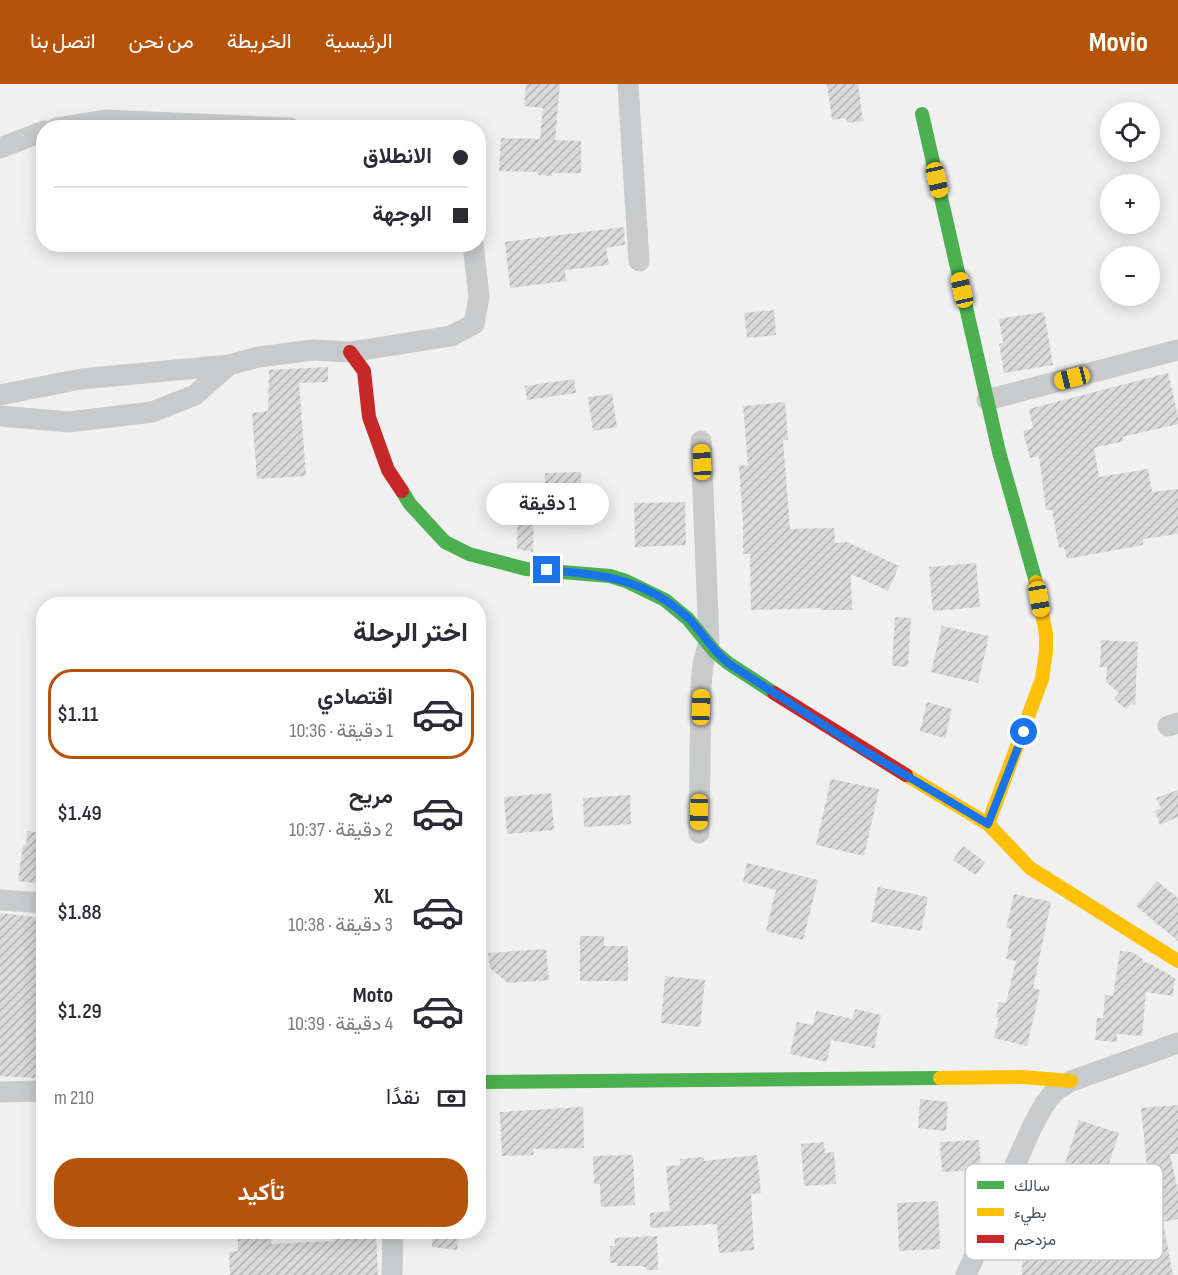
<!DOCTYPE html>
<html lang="ar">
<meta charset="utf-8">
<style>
body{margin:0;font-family:"Sofia Sans Condensed",Vazirmatn,sans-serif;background:#f7f7f7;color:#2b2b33;direction:rtl;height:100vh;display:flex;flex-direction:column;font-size:22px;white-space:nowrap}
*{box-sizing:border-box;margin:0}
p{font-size:20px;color:#7c7c81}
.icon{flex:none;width:33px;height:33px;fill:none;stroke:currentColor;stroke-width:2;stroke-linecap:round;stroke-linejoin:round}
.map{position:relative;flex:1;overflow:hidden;direction:ltr}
.sheet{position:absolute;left:36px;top:513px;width:450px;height:642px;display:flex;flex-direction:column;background:#fff;border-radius:24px;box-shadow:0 3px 15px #0003;direction:rtl}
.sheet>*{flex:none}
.banner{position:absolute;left:36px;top:36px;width:450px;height:132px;border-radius:24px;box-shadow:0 3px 15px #0003;direction:rtl;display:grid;align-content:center;height:132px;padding:0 18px;background:#fff}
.controls{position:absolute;left:1100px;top:18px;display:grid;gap:12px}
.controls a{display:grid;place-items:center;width:60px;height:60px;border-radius:50%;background:#fff;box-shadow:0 3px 15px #0003;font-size:30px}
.end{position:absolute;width:27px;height:27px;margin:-14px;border:8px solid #1a73e8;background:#fff;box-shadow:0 0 0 3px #fff}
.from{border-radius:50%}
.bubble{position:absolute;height:42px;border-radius:21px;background:#fff;box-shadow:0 3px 15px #0003;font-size:20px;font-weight:600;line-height:42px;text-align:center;direction:rtl}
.car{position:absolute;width:18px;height:36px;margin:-18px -9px;border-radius:8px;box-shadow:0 0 4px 2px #0007;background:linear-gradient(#f5c518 24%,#345 0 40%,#f5c518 0 76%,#345 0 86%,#f5c518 0)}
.banner b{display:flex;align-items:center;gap:21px;height:57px;font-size:22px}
.banner b+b{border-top:2px solid #e1e1e2}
.banner i{width:15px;height:15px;background:#2b2b33}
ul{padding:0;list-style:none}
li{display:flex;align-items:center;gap:18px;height:90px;margin:0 12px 9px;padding:0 6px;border:3px solid transparent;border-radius:24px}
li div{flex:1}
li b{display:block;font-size:22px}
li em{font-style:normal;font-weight:600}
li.active{border-color:#b45309}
li>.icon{width:54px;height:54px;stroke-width:1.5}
h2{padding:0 18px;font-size:27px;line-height:72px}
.pay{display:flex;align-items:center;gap:15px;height:66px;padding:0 18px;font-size:22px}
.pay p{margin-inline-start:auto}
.button{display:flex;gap:12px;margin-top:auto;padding:12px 18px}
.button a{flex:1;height:69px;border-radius:24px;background:#b45309;color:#fff;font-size:24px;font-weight:600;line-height:69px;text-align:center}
header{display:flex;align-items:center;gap:36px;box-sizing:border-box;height:84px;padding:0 30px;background:#b45309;color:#fff}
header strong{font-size:28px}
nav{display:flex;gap:33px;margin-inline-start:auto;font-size:21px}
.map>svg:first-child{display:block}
.building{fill:url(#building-hatch)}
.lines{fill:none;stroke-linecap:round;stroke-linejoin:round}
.street{stroke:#c8cacb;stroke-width:21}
.fast{stroke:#4caf50;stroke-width:14}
.slow{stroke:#ffc107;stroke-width:14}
.jam{stroke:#c62828;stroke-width:14}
.route{stroke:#1a73e8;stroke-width:8}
.key{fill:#fff;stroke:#c8cbce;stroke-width:1.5}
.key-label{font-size:16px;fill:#49515a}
</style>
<header>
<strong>Movio</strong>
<nav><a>الرئيسية</a><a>الخريطة</a><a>من نحن</a><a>اتصل بنا</a></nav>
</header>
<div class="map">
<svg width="1178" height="1191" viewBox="0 0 1178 1191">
<defs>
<pattern id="building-hatch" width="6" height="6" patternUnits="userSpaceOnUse" patternTransform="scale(1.5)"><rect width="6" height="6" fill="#d9d9da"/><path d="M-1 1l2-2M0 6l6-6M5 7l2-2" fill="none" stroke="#b2b2b4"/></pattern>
</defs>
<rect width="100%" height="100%" fill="#f0f0f0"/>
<path class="building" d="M526,0H560L555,56L581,57V89H552V92L538,91V88L499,87L501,54L540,55L543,24L524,22Z
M827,0H858L863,37L847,39L846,34L832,36Z
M624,143L625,161L606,164L609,181L565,186L566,197L510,204L505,158Z
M774,226L776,251L747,254L744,229Z
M1044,228L1053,281L1004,289L999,260L1003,259L999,235Z
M328,283V298L299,299L306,392L257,395L252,329L268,327L269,286Z
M1168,289L1178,332V340L1122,353L1124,357L1094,364L1099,393L1148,385L1152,408L1178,405V450L1143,455V461L1067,475L1064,463L1059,464L1052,426H1046L1039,372L1030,374L1023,347L1033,344L1029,325Z
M574,295L576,309L527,316L525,302Z
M612,310L617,343L593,347L588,313Z
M785,318L788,356H783L790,445L834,444L835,459L847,458L899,482L888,507L851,490L852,526H820V524L751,526L750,470H743V438L739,382L748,381L743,322Z
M581,388V419L545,420V389Z
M685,418L686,461L635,463L634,419Z
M518,423L534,424L533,468L517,465Z
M976,479L980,523L933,527L929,483Z
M895,533L911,534L908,583L892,582Z
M942,542L989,552L978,599L931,588Z
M1101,556L1138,558L1135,621L1132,619L1126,625L1114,615L1119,609L1106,598L1107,583H1100Z
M927,618L952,625L945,654L920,647Z
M831,695L879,705L864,772L816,761Z
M1178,706V733L1160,741L1155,727L1161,724L1156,714Z
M551,709L554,746L507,750L504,713Z
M630,711L631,740L584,743L583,714Z
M27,747L44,749V800L18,797L23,761H26Z
M963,762L985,778L976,791L953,776Z
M747,779L818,796L803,856L766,847L776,806L743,798Z
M1157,797L1178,814V857L1136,822Z
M878,803L928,813L921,847L871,838Z
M1014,810L1051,818L1033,904L1040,906L1027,962L994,954L999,934H996L999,918L1006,919L1016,877L1006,875L1012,845L1006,844Z
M0,829L44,834V945H40L35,994L0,992Z
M580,852H604V862H628V897H580Z
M546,865L549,896L508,899L490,884L488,869Z
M1120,867L1132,868L1143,875V878L1149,879L1175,894L1173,912L1146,908L1142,952L1117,950V958L1095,956L1097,934H1103L1105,911L1113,912Z
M665,892L705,896L700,943L661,939Z
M855,925L881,931L874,964L831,956L827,978L790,970L797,938L813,941L816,927L853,935Z
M920,1015L948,1018L946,1047L918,1044Z
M1178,1021V1070H1170L1178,1107V1135L1163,1138L1173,1191H1022L1023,1163L1054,1165L1056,1127H1052L1054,1097L1059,1098L1079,1036L1119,1049L1106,1088L1096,1085L1092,1167L1129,1169L1127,1161L1137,1159L1124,1098L1148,1093L1141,1024Z
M583,1023L584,1064L533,1065L534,1071L502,1072L500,1028Z
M979,1056L981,1086L942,1088L940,1058Z
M824,1058L825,1069L834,1068L836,1100L804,1102L801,1060Z
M633,1071L635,1121L601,1123L600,1100H594L593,1072Z
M757,1071L761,1109L751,1110L754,1166L719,1169L717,1140L650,1144V1129L670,1127L666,1082L680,1081V1075L704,1073V1077Z
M938,1117L940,1165L899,1167L897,1119Z
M238,1148H271V1160L334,1157V1154L376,1151L378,1191H230L229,1168L238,1167Z
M433,1148H459L457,1166L432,1163Z
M657,1152L658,1186H648L643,1182H617V1179H610V1162H615L614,1154Z"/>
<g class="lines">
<path class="street" d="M628,0L639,177
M56,44L105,36L290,44
M0,64L44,47
M0,311L81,295L229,281
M987,316L1178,266
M0,332L69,338L152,328L195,311L229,281L258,273L313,266L350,268L451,252L474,240L479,213L473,160
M1168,642L1178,639
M699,749L701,602L703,580L709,558L701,357
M0,816L44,819
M0,1008L44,1007
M392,1191L393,1148
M966,1191L1032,1043L1044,1021L1054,1008L1071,997L1178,959"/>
<path class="fast" d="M922,30L999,368L1036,498
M402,407L410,420L445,458L469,470L526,485L610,492L626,497L665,516L688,535L715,568L728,579L774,609
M478,998L940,994"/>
<path class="slow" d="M906,691L988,740L1030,784L1178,877
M988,740L1042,595L1046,567V550L1036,498
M940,994L1022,993L1071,997"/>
<path class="jam" d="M350,268L364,287L369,333L388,386L402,407
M774,609L906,691"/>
</g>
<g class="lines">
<path class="route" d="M547,486C602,490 646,495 688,534C702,548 712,566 728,579L858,663L988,740L1024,648"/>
</g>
<rect x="965" y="1080" width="198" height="96" rx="9" class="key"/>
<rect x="977" y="1097" width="27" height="8" fill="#4caf50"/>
<rect x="977" y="1124" width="27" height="8" fill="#ffc107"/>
<rect x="977" y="1151" width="27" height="8" fill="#c62828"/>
<g class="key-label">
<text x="1014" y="1107">سالك</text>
<text x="1014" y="1134">بطيء</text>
<text x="1014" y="1161">مزدحم</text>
</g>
</svg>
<div class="controls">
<a><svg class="icon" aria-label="locate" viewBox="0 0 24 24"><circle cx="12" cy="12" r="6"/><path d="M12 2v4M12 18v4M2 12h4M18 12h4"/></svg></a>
<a>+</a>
<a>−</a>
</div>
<i class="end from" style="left:1024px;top:648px"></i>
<i class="end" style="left:547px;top:486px"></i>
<div class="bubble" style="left:486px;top:399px;width:123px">1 دقيقة</div>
<i class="car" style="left:937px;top:96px;rotate:167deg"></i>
<i class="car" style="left:962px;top:206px;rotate:347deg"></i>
<i class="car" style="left:1072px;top:294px;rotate:256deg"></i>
<i class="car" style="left:702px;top:378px;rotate:357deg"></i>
<i class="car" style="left:1039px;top:515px;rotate:170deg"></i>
<i class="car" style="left:701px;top:623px;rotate:1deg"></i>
<i class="car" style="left:699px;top:728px;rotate:181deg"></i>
<div class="banner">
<b><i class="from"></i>الانطلاق</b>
<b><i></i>الوجهة</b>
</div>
<section class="sheet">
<h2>اختر الرحلة</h2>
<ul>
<li class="active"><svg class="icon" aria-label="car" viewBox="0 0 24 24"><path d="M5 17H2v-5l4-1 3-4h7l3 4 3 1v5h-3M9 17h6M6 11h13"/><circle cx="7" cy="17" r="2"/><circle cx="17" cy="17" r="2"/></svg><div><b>اقتصادي</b><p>1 دقيقة · 10:36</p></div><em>$1.11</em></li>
<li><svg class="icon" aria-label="car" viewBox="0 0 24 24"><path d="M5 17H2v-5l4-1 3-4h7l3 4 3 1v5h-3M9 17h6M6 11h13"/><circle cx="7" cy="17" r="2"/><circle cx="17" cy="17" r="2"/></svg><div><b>مريح</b><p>2 دقيقة · 10:37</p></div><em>$1.49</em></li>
<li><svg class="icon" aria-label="car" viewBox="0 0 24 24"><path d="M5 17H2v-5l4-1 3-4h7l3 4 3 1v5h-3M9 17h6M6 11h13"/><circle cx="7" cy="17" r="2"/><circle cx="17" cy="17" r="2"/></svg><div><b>XL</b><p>3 دقيقة · 10:38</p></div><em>$1.88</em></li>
<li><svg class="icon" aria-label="car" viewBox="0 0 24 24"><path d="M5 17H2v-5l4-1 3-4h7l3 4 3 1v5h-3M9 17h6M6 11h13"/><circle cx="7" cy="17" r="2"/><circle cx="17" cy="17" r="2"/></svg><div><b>Moto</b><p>4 دقيقة · 10:39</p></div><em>$1.29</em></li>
</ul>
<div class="pay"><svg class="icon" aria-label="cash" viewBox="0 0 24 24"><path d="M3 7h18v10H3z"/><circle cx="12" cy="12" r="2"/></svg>نقدًا<p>210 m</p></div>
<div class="button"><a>تأكيد</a></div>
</section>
</div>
